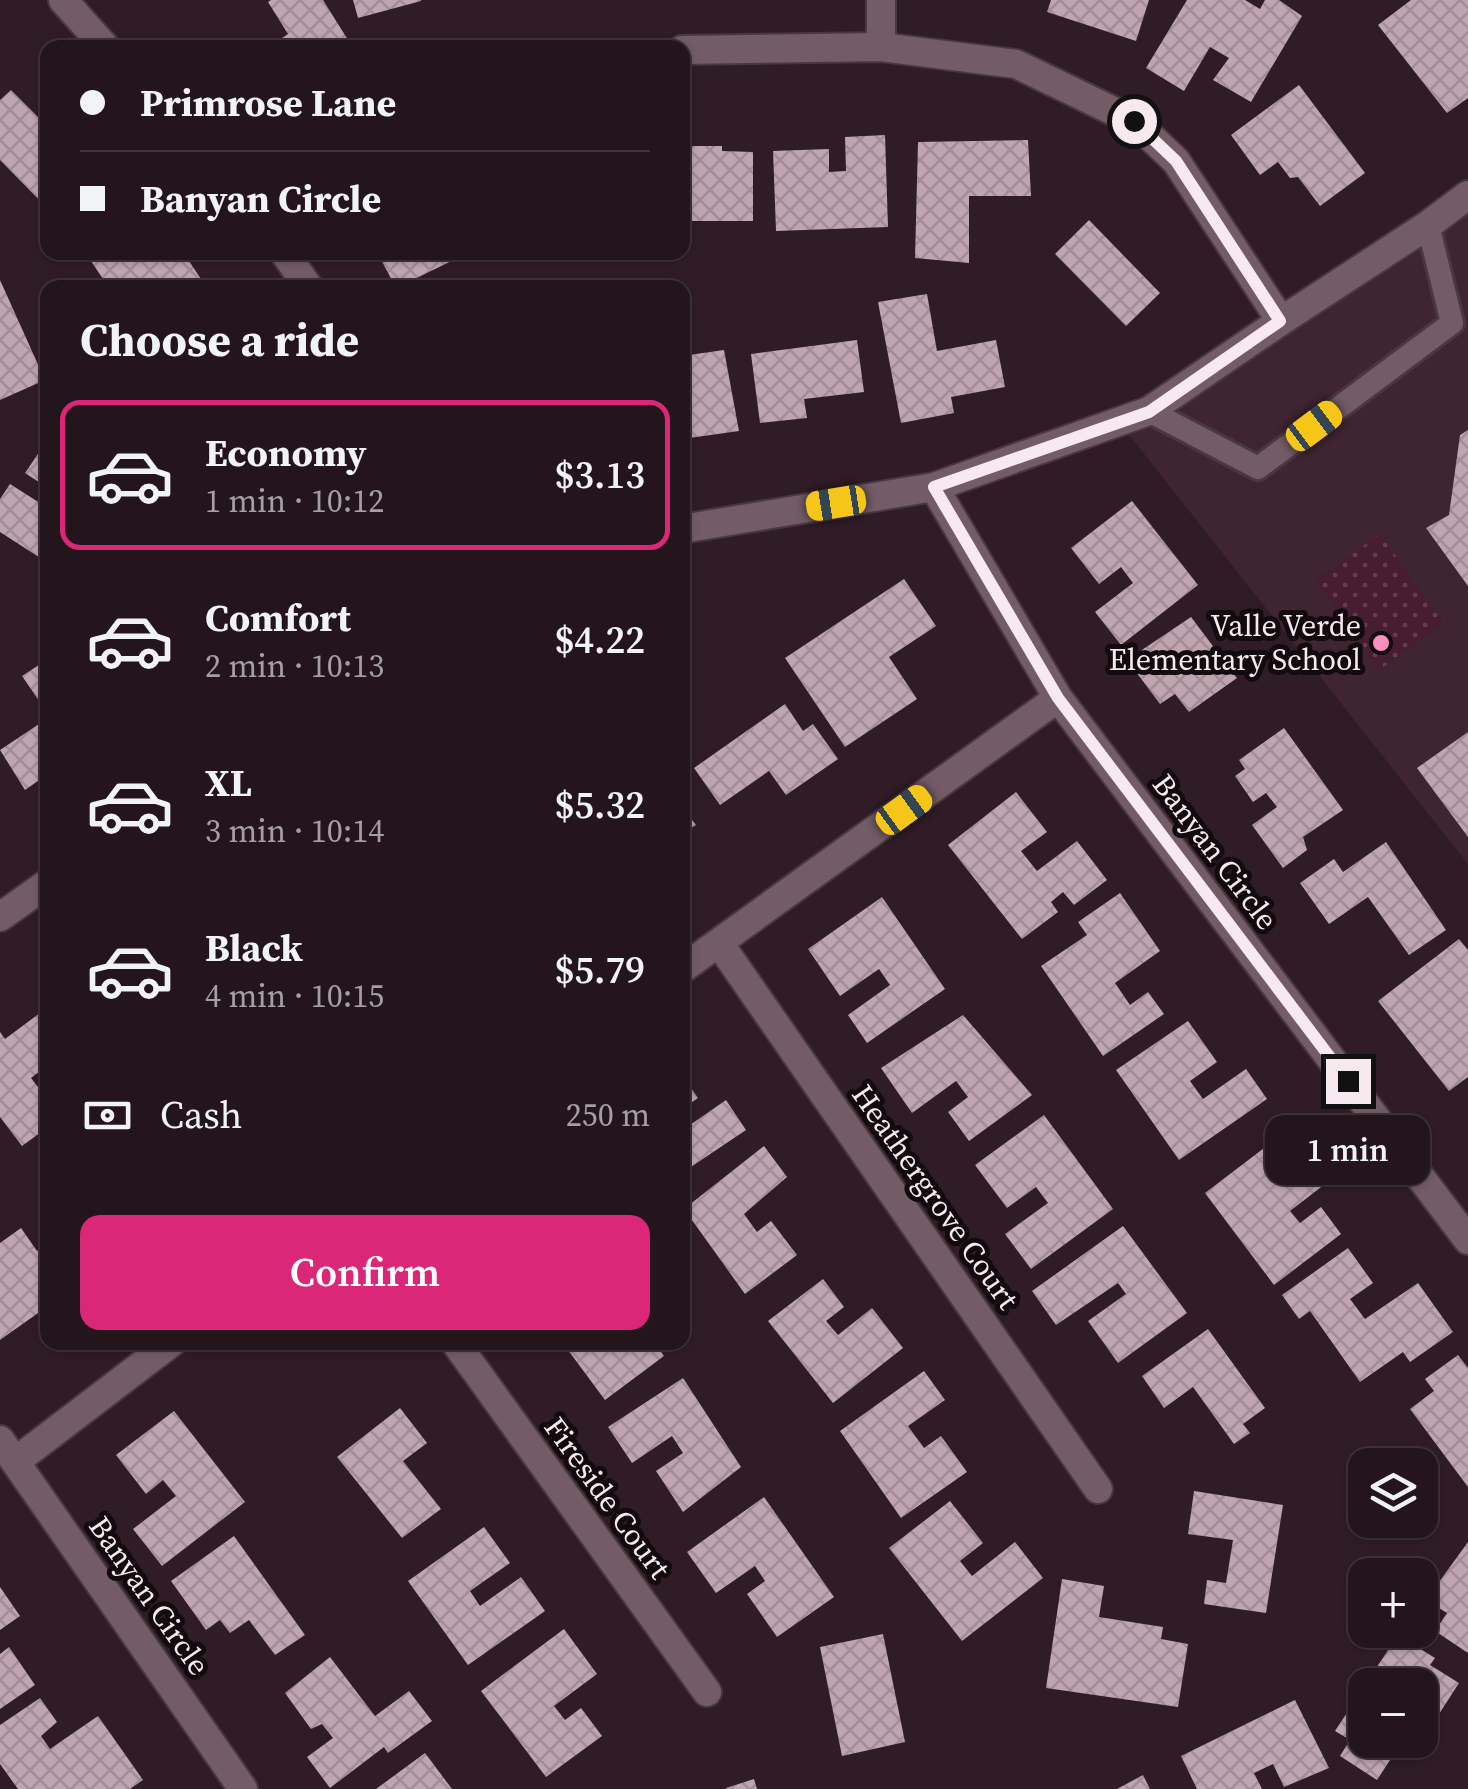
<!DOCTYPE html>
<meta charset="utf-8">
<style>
body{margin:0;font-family:"Source Serif 4",serif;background:#302229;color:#f1f3f6;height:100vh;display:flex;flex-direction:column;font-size:38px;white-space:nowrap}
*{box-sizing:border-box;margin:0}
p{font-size:32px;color:#a39fa3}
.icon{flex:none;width:55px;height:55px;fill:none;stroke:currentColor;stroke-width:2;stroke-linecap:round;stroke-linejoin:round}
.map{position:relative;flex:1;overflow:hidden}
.sheet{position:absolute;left:40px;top:280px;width:650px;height:1070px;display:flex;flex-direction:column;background:#24151c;border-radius:20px;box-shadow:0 2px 8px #0004,0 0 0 2px #41343b}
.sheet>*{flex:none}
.guide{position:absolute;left:40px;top:40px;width:650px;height:220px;border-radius:20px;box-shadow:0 2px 8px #0004,0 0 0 2px #41343b;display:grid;align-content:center;height:220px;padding:0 40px;background:#24151c}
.fabs{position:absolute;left:1348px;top:1448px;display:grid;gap:20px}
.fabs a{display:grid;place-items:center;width:90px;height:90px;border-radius:20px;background:#24151c;box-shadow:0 2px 8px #0004,0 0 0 2px #41343b;font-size:50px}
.end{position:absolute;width:45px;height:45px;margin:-22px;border:12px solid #f7e9ef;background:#111;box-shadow:0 0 0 5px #111}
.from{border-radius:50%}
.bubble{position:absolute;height:70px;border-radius:20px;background:#24151c;box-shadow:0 2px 8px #0004,0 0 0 2px #41343b;font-size:32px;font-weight:600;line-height:70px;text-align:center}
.car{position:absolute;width:30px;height:60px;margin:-30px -15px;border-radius:12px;box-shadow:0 0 8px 2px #0007;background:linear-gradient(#f5c518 24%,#345 0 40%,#f5c518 0 76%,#345 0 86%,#f5c518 0)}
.guide b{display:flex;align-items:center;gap:35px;height:95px;font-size:38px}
.guide b+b{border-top:2px solid #41343b}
.guide i{width:25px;height:25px;background:#f1f3f6}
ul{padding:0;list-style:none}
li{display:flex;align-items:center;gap:30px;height:150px;margin:0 20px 15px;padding:0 20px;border:5px solid transparent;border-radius:20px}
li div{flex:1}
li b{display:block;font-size:38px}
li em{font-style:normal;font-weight:600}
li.on{border-color:#db2777}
li>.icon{width:90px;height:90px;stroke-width:1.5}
h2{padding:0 40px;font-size:45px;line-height:120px}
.pay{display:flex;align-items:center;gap:25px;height:110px;padding:0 40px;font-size:38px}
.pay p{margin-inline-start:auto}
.action{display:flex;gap:20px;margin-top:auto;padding:20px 40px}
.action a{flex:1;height:115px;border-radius:20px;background:#db2777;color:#fff;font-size:40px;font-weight:600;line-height:115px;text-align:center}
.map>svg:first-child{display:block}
.built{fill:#3f2531}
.green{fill:url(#green-dots)}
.building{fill:url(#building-cross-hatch)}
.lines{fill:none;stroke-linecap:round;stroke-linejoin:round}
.service-casing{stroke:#493840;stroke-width:28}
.minor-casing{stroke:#493840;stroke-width:32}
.service{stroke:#745c66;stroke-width:22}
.minor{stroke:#745c66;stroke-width:28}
.route{stroke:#f7e9ef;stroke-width:12}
.poi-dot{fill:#fb8fc4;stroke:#130a0e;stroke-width:4}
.labels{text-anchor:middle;stroke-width:10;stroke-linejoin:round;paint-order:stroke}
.poi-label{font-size:30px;fill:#f7e9ef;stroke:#130a0e;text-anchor:end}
.street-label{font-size:30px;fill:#f7e9ef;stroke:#130a0e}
</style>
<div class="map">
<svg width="1468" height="1789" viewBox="0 0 1468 1789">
<defs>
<pattern id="green-dots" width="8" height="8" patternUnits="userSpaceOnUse" patternTransform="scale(2.5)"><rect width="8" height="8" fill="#471d32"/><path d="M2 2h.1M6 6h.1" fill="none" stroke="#623e50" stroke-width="1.8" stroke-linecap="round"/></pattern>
<pattern id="building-cross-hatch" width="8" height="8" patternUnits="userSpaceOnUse" patternTransform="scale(2.5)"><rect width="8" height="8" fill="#bfa5b0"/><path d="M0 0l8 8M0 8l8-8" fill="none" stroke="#a28d96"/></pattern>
</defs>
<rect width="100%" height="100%" fill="#301c26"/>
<path class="built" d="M1468,195V864L1119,422Z"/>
<path class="green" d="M1380,534L1444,624L1379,670L1315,580Z"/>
<path class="building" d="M271,0H323L353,48H267L288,34L268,2Z
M353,0H421V1L358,18Z
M1051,0H1149L1136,41L1047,12Z
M1187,0H1245L1260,9L1265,0H1279L1302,16L1251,102L1213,80L1229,58L1210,47L1184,91L1146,68Z
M1411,0H1468V98L1447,113L1378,25Z
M1299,85L1365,173L1320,206L1298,177L1290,178L1278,162L1260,175L1231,135Z
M11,90L48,127V209L0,160V100Z
M682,135H689V146H722V151L753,152V221H682Z
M885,135L888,227L776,231L773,151L829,149V172L846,171L845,137Z
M1028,140L1031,196H969V263L915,258L918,142Z
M1089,220L1160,293L1126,326L1055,254Z
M85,252H183L207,288H109Z
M377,252H470L396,288Z
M0,280L45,380L0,400Z
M927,294L937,351L996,340L1005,387L951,397L954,413L901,423L878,302Z
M857,340L864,392L804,399L807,418L760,423L751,354Z
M724,350L739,431L682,439V356Z
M1468,430V586L1426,528L1449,515L1460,435Z
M48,439V488L25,473Z
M10,484L43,505L48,498V563L0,532V499Z
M1132,501L1198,585L1121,645L1095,612L1133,583L1121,567L1099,584L1071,548Z
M904,579L936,626L889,657L917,699L845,747L785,658Z
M1191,617L1237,678L1189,712L1175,694L1160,704L1127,660Z
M48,659V714L22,676Z
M785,704L803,731L813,724L838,759L786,795L769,771L720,805L694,768Z
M48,718V774L25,790L0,750Z
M1284,728L1343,810L1303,837L1307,850L1283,868L1252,825L1277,807L1266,793L1253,802L1235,776L1245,769L1239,760Z
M1468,732V837L1417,768Z
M1016,792L1047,832L1021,851L1037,871L1077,841L1107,880L1074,905L1063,892L1051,902L1058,912L1022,939L948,845Z
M682,807L696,825L682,834Z
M1386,842L1446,930L1409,955L1368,897L1329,924L1300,883L1334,859L1343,872Z
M1120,893L1160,951L1115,983L1130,1005L1148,992L1164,1014L1103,1056L1041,966L1087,935L1078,922Z
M882,897L945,989L867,1043L848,1015L890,985L879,969L840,996L808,949Z
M1459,939L1468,950V1077L1449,1091L1378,1001Z
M48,1007V1065L31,1078L48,1100V1127L22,1146L0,1117V1032L5,1039Z
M963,1015L1032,1095L969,1141L948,1112L968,1097L956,1081L912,1113L881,1068Z
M1188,1021L1217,1062L1190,1081L1203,1099L1246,1069L1267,1099L1179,1160L1116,1070Z
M682,1075L698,1098L682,1109Z
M726,1100L746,1130L682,1173V1120L687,1127Z
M1044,1115L1113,1209L1031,1269L1005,1234L1048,1203L1036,1187L1007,1208L975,1165Z
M1289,1129L1329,1181L1290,1211L1300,1223L1321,1207L1341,1234L1274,1285L1205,1193Z
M764,1146L787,1177L744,1214L757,1232L771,1221L797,1255L745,1294L684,1209Z
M1123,1226L1187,1313L1118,1363L1088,1321L1126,1294L1118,1283L1056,1325L1032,1291Z
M21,1228L37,1251L48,1244V1306L0,1340V1243Z
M1348,1248L1373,1283L1350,1299L1365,1319L1418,1283L1453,1332L1410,1362L1403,1352L1360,1382L1310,1311L1299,1319L1282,1295Z
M823,1279L844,1307L826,1321L838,1335L872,1308L903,1348L833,1403L768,1321Z
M1208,1329L1265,1408L1243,1424L1250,1433L1234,1444L1193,1387L1164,1408L1142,1376Z
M562,1342H654L664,1356L605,1400Z
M1458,1355L1468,1368V1487L1410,1409L1434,1391L1425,1379Z
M924,1371L945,1400L908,1426L924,1448L941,1436L967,1472L901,1518L840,1431Z
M683,1378L741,1467L683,1512L656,1471L683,1453L672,1436L632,1463L608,1427Z
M400,1408L427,1443L403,1461L441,1509L402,1538L337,1457Z
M174,1411L245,1502L162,1566L133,1529L176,1496L163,1480L146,1494L116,1455Z
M1194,1491L1283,1505L1266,1613L1204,1604L1207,1580L1226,1583L1233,1540L1188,1534Z
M764,1497L834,1597L777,1637L747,1594L765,1581L755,1566L716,1593L687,1552Z
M950,1501L983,1543L960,1561L972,1576L1015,1542L1043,1578L962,1641L889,1548Z
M484,1527L510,1563L470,1591L480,1606L521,1577L545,1611L468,1665L408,1581Z
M234,1536L305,1635L275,1655L249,1620L230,1633L220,1620L206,1630L171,1581Z
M1468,1542V1653L1435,1631L1447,1613L1426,1600Z
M1062,1579L1104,1586L1099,1617L1163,1627L1161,1639L1188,1644L1178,1707L1046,1688Z
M0,1587L20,1616L0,1630Z
M564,1629L597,1674L554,1706L565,1720L581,1708L602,1736L546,1777L481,1691Z
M883,1634L905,1742L842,1756L820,1647Z
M1398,1635L1435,1658L1430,1665L1459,1683L1430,1728L1420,1722V1685H1365Z
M9,1647L35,1685L0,1709V1654Z
M330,1657L375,1716L409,1691L432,1721L388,1753L384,1747L330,1788L307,1757L333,1738L322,1724L311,1729L285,1693Z
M1365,1685V1740H1403L1377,1780L1340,1756L1350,1740L1335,1731Z
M40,1698L57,1722L41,1736L50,1749L98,1716L143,1780L130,1789H18L0,1764V1725Z
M1295,1700L1329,1768L1284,1787L1273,1764L1254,1773L1262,1789H1197L1181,1756Z
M425,1753L452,1789H376Z
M1143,1775L1150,1789H1117Z
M754,1779L757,1789H726V1788Z"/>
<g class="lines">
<defs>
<path id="service" d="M1149,411L1258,468L1452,323L1428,225"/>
<path id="minor" d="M63,0L106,48
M881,47V0
M682,50L881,47L1016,64L1134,121L1176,161L1281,321
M284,252L309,288
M934,487L1058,698L1468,1240
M682,529L934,487L1149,411L1281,321L1428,225L1468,195
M0,917L48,883
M719,943L1098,1489
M682,969L1058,698
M455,1342L707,1692
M0,1440L243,1789
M16,1461L172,1342"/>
</defs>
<use href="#service" class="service-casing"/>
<use href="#minor" class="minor-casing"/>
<use href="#service" class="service"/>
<use href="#minor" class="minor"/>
</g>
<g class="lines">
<path class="route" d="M1134,121L1176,161L1280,321L1149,412L934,487L1058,698L1348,1081"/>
</g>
<circle class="poi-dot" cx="1381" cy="643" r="10"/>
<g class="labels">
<g class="poi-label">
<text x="1361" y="636">Valle Verde<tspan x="1361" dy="34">Elementary School</tspan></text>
</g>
<g class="street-label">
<text transform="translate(1215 852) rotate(53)" y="10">Banyan Circle</text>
<text transform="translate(935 1197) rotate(55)" y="10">Heathergrove Court</text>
<text transform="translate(607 1498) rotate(54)" y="10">Fireside Court</text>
<text transform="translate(149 1596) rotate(55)" y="10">Banyan Circle</text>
</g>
</g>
</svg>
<div class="fabs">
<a><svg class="icon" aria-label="layers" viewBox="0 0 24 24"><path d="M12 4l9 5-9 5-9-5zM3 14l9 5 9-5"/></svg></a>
<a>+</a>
<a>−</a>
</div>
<i class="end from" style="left:1134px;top:121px"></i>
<i class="end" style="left:1348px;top:1081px"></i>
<div class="bubble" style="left:1265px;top:1115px;width:165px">1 min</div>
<i class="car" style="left:1314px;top:426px;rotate:53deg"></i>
<i class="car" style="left:836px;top:503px;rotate:261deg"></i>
<i class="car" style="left:904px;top:810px;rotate:54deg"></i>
<div class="guide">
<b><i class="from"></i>Primrose Lane</b>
<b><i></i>Banyan Circle</b>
</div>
<section class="sheet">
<h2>Choose a ride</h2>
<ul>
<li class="on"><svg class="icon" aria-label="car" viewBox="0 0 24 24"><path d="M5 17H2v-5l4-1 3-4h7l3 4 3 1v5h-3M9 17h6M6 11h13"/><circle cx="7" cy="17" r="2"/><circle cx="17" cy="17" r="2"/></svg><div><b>Economy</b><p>1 min · 10:12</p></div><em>$3.13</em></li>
<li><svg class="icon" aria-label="car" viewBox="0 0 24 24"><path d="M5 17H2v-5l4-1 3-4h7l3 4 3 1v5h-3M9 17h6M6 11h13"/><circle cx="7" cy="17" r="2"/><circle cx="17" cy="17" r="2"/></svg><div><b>Comfort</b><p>2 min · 10:13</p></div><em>$4.22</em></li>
<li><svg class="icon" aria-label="car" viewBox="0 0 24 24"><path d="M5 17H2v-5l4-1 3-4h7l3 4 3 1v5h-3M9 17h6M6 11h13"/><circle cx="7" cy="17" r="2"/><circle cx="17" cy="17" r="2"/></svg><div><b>XL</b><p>3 min · 10:14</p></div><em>$5.32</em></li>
<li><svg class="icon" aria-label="car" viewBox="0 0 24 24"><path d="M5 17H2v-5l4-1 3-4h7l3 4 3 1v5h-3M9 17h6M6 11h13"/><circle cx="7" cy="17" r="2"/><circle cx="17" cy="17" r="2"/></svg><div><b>Black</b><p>4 min · 10:15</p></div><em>$5.79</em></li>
</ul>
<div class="pay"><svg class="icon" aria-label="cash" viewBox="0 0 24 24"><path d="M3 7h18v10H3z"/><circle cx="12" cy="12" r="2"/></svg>Cash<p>250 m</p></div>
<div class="action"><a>Confirm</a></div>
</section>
</div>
